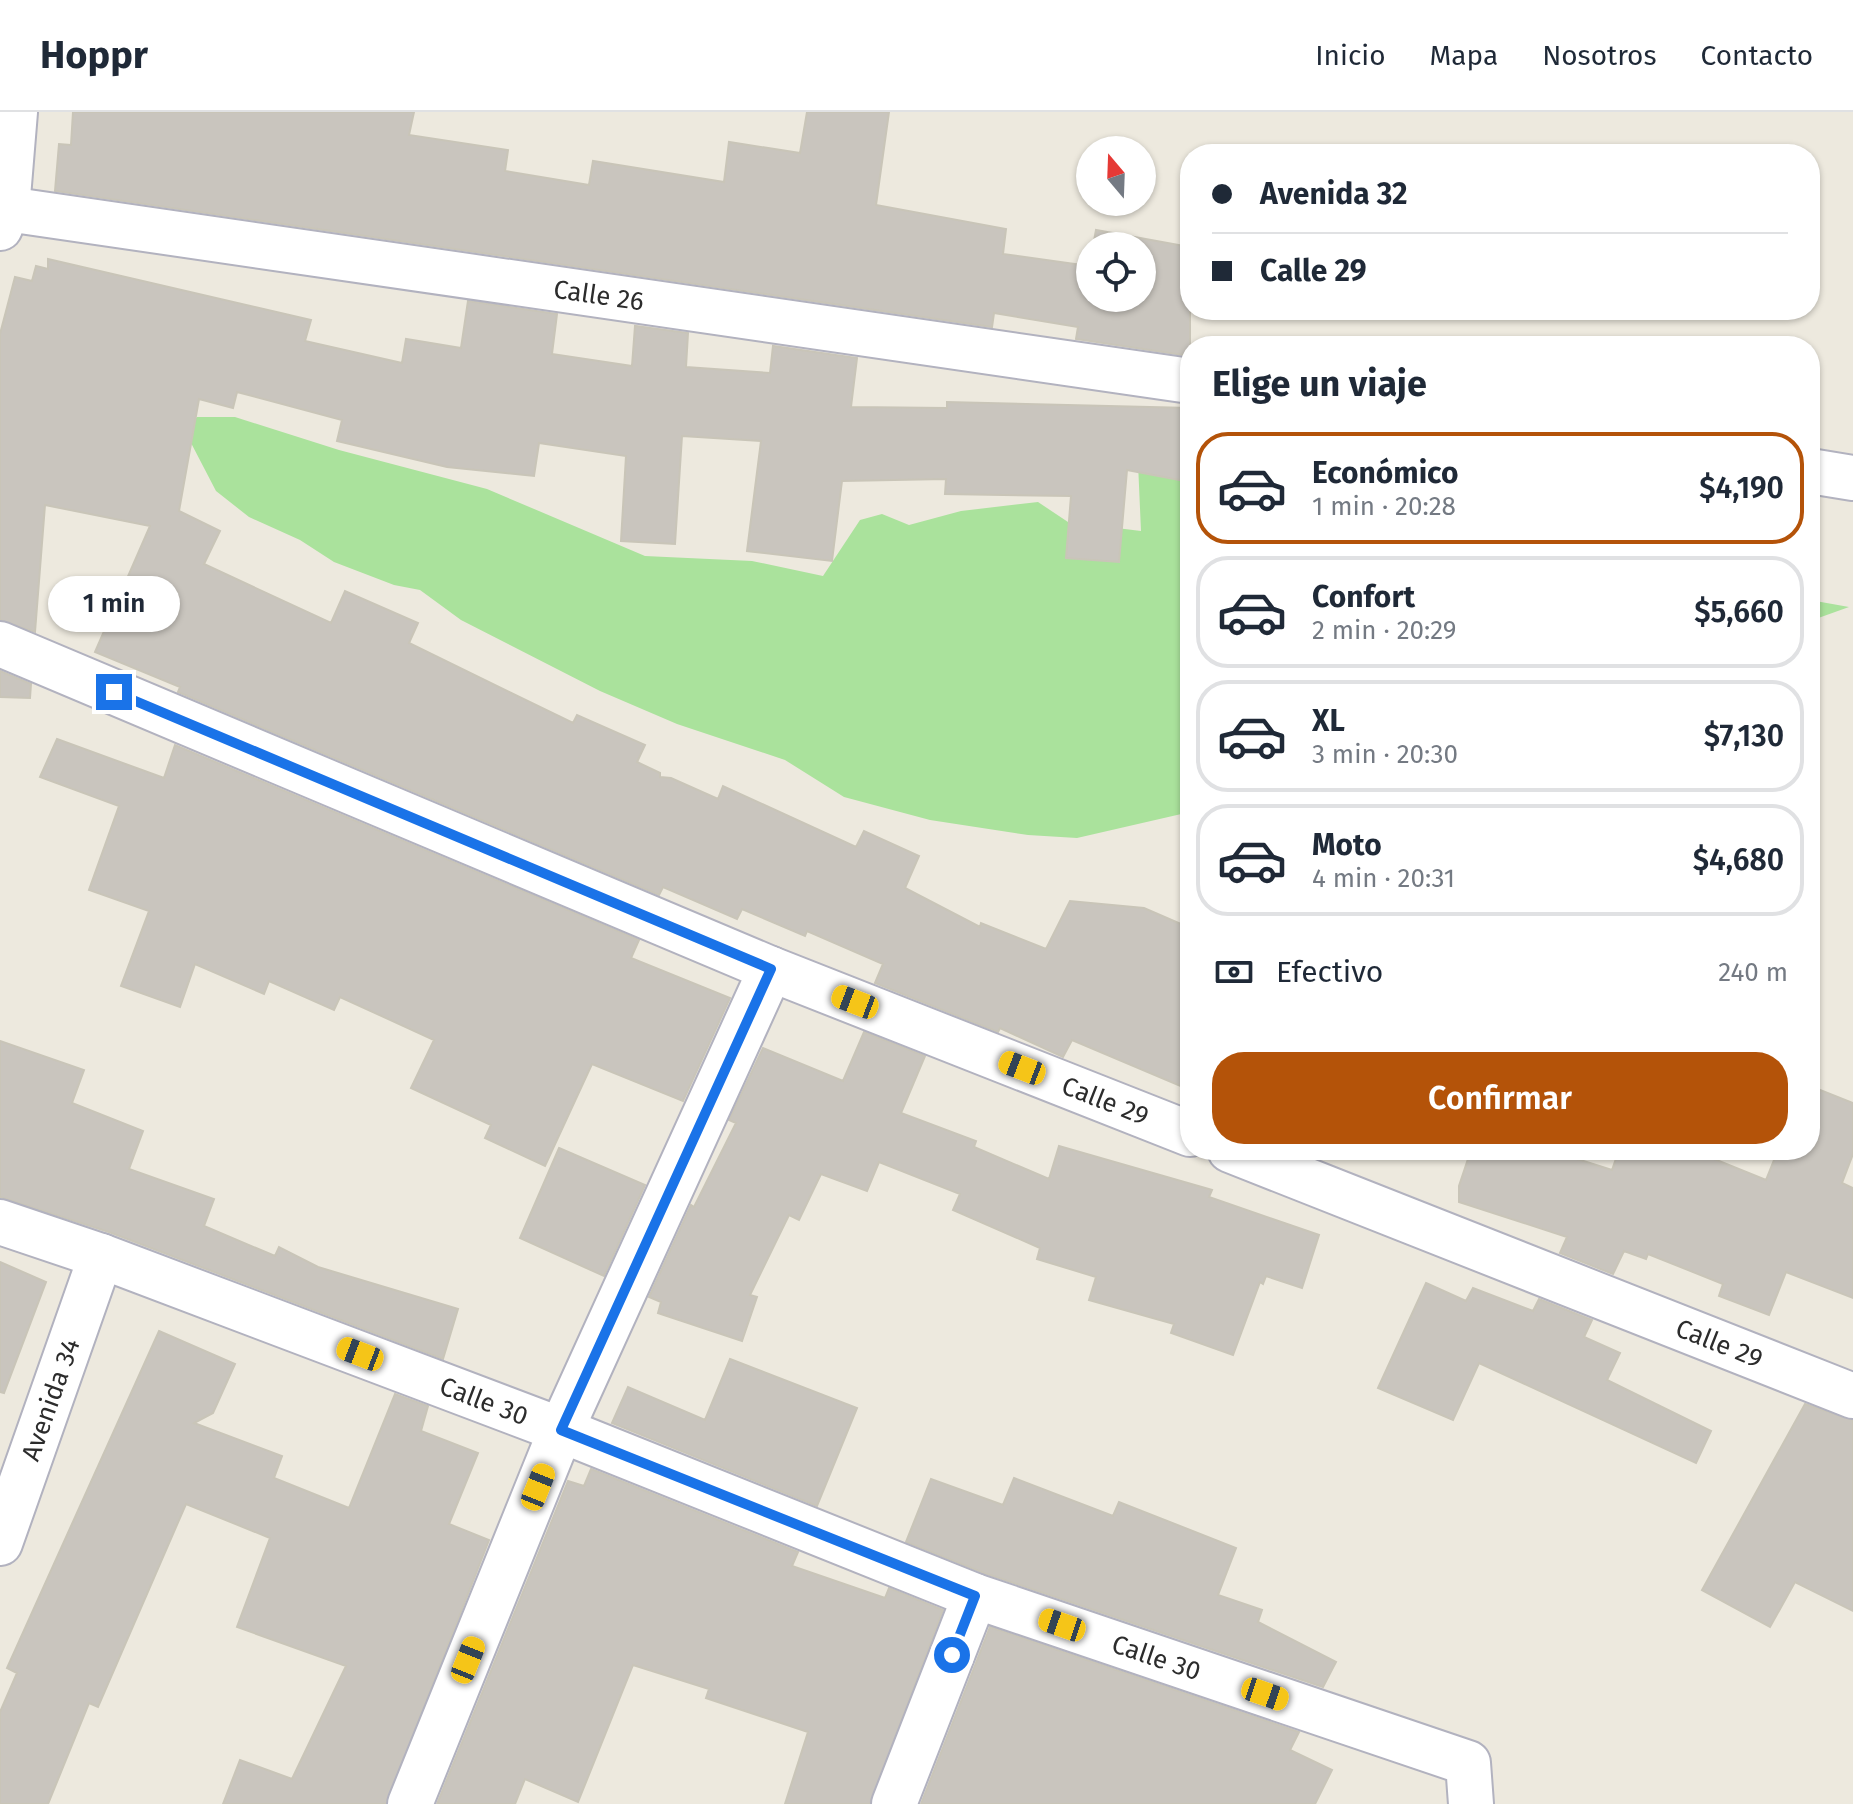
<!DOCTYPE html>
<html lang="es">
<meta charset="utf-8">
<style>
body{margin:0;font-family:"Fira Sans",sans-serif;background:#f6f6f7;color:#1f2937;height:100vh;display:flex;flex-direction:column;font-size:30px;white-space:nowrap}
*{box-sizing:border-box;margin:0}
p{font-size:26px;color:#747a83}
.icon{flex:none;width:44px;height:44px;fill:none;stroke:currentColor;stroke-width:2;stroke-linecap:round;stroke-linejoin:round}
.map{position:relative;flex:1;overflow:hidden}
.panel{position:absolute;left:1180px;top:224px;width:640px;height:824px;display:flex;flex-direction:column;background:#fff;border-radius:32px;box-shadow:0 2px 6px #0004}
.panel>*{flex:none}
.guide{position:absolute;left:1180px;top:32px;width:640px;height:176px;border-radius:32px;box-shadow:0 2px 6px #0004;display:grid;align-content:center;height:176px;padding:0 32px;background:#fff}
.needle{width:52px;rotate:341deg}
.tools{position:absolute;left:1076px;top:24px;display:grid;gap:16px}
.tools a{display:grid;place-items:center;width:80px;height:80px;border-radius:50%;background:#fff;box-shadow:0 2px 6px #0004;font-size:40px}
.end{position:absolute;width:36px;height:36px;margin:-18px;border:10px solid #1a73e8;background:#fff;box-shadow:0 0 0 4px #fff}
.from{border-radius:50%}
.bubble{position:absolute;height:56px;border-radius:28px;background:#fff;box-shadow:0 2px 6px #0004;font-size:26px;font-weight:600;line-height:56px;text-align:center}
.car{position:absolute;width:24px;height:48px;margin:-24px -12px;border-radius:10px;box-shadow:0 0 6px 2px #0007;background:linear-gradient(#f5c518 24%,#345 0 40%,#f5c518 0 76%,#345 0 86%,#f5c518 0)}
.guide b{display:flex;align-items:center;gap:28px;height:76px;font-size:30px}
.guide b+b{border-top:2px solid #e0e1e3}
.guide i{width:20px;height:20px;background:#1f2937}
ul{padding:0;list-style:none}
li{display:flex;align-items:center;gap:24px;height:112px;margin:0 16px 12px;padding:0 16px;border:4px solid #e0e1e3;border-radius:32px}
li div{flex:1}
li b{display:block;font-size:30px}
li em{font-style:normal;font-weight:600}
li.selected{border-color:#b45309}
li>.icon{width:72px;height:72px;stroke-width:1.5}
h2{padding:0 32px;font-size:36px;line-height:96px}
.pay{display:flex;align-items:center;gap:20px;height:88px;padding:0 32px;font-size:30px}
.pay p{margin-inline-start:auto}
.cta{display:flex;gap:16px;margin-top:auto;padding:16px 32px}
.cta a{flex:1;height:92px;border-radius:32px;background:#b45309;color:#fff;font-size:32px;font-weight:600;line-height:92px;text-align:center}
header{display:flex;align-items:center;gap:48px;box-sizing:border-box;height:112px;padding:0 40px;background:#fff;border-bottom:2px solid #e0e1e3}
header strong{font-size:38px}
nav{display:flex;gap:44px;margin-inline-start:auto;font-size:28px}
.map>svg:first-child{display:block}
.green{fill:#aae29c}
.building{fill:#c9c5be;stroke:#c9c5b8;stroke-width:2}
.lines{fill:none;stroke-linecap:round;stroke-linejoin:round}
.street-casing{stroke:#b2b2bf;stroke-width:48}
.street{stroke:#fff;stroke-width:44}
.route{stroke:#1a73e8;stroke-width:10}
.labels{text-anchor:middle;stroke-width:6;stroke-linejoin:round;paint-order:stroke}
.street-label{font-size:26px;fill:#2c2c2c;stroke:#fff}
</style>
<header>
<strong>Hoppr</strong>
<nav><a>Inicio</a><a>Mapa</a><a>Nosotros</a><a>Contacto</a></nav>
</header>
<div class="map">
<svg width="1853" height="1692" viewBox="0 0 1853 1692">
<rect width="100%" height="100%" fill="#ede9de"/>
<path class="green" d="M197,305H235L339,338L487,377L645,444L752,449L823,464L860,408L882,402L909,413L961,399L1038,390L1068,410L1141,419L1138,351L1190,350V700L1077,726L1028,723L930,708L844,685L785,648L677,612L600,579L461,508L420,478L394,473L334,450L300,428L249,405L216,379L190,329L187,314Z
M1810,488L1849,495L1810,509Z"/>
<path class="building" d="M73,0H414L409,23L508,38L505,59L589,73L593,49L724,70L729,30L800,41L807,0H889L876,93L1006,117L1003,142L1089,154L1090,151V186H1142V134H1093L1096,118L1190,135V244L1076,227L1078,215L994,201L992,215L55,79L59,32L71,33Z
M48,147L311,208L305,229L402,251L406,227L461,236L468,189L557,202L552,242L632,254L635,214L688,221L686,255L770,261L773,234L857,246L851,295L947,296V290L1190,296V370L1127,358L1119,450L1066,446L1071,384L945,382L946,367L842,369L832,449L747,439L761,329L682,324L675,432L621,429L626,344L539,331L534,364L447,355L337,329L342,308L237,280L233,296L199,287L179,399L220,419L204,452L331,511L345,479L418,511L409,531L573,611L577,603L645,633L637,650L660,661V665L671,666L718,687L723,674L856,735L864,719L919,744L905,776L980,815L981,811L1046,837L1070,789L1144,796L1190,816V978L1072,928L1063,945L1000,916L998,920L875,871L883,852L807,819L805,824L742,797L737,807L663,775L659,783L178,580L180,575L95,540L150,414L45,393L35,520L0,508V222L15,165L32,169L36,154L48,157Z
M0,559L31,572L30,586L0,585Z
M57,627L164,666L175,633L639,828L631,846L730,886L683,989L592,952L545,1054L485,1026L491,1013L411,976L434,928L340,885L334,898L269,869L264,882L195,852L180,895L121,874L149,799L89,778L119,694L40,665Z
M864,920L925,944L901,1001L976,1029L974,1035L1049,1067L1059,1034L1212,1078L1209,1085L1319,1123L1302,1176L1266,1164L1263,1172L1260,1170L1233,1243L1171,1221L1174,1212L1089,1188L1096,1165L1037,1147L1040,1136L953,1098L960,1082L879,1050L867,1079L821,1062L799,1108L789,1103L750,1183L757,1185L742,1229L658,1201L661,1190L649,1185L691,1093L694,1095L736,1011L729,1008L763,936L843,969Z
M0,929L84,958L72,991L143,1019L129,1057L214,1087L204,1114L275,1144L279,1135L318,1155L458,1197L443,1247L109,1120L0,1085Z
M1810,974L1853,991V1042L1842,1071L1853,1076V1186L1786,1160L1769,1203L1719,1184L1723,1172L1648,1142L1646,1147L1624,1139L1613,1162L1560,1141L1567,1125L1459,1090V1074L1471,1038H1549L1612,1058L1619,1038H1692L1766,1068L1778,1038H1810Z
M559,1036L645,1073L604,1164L520,1126Z
M0,1150L46,1170L4,1281L0,1280Z
M1426,1171L1466,1189L1473,1176L1533,1199L1539,1187L1592,1208L1584,1225L1620,1241L1607,1268L1711,1319L1696,1351L1479,1251L1453,1308L1378,1276Z
M159,1219L235,1252L213,1301L194,1311L282,1344L274,1366L349,1396L395,1282L428,1294L421,1319L478,1341L449,1412L489,1428L386,1692H223L240,1648L292,1667L346,1554L237,1515L270,1426L186,1392L98,1595L89,1591L48,1692H0V1600L17,1561L7,1556Z
M730,1247L857,1296L817,1394L612,1311L628,1275L705,1308Z
M1805,1292L1853,1308V1499L1795,1470L1770,1515L1702,1478Z
M591,1357L798,1440L792,1454L885,1486L889,1476L943,1498L870,1692H785L808,1620L706,1586L709,1577L633,1553L578,1690L525,1667L515,1692H437L568,1369L584,1374Z
M1014,1366L1113,1404L1119,1390L1236,1436L1218,1483L1262,1498L1258,1510L1336,1550L1323,1575L984,1461L906,1430L931,1367L1003,1393Z
M990,1515L1299,1620L1290,1638L1332,1658L1315,1692H921Z"/>
<g class="lines">
<defs>
<g id="street">
<path id="s1" d="M7,97L1190,269"/>
<path d="M0,116L7,97L15,0"/>
<path d="M1810,359L1853,366"/>
<path id="s2" d="M0,532L771,857L1190,1022"/>
<path id="s3" d="M1230,1038L1853,1284"/>
<path id="s4" d="M0,1110L101,1144L561,1318L975,1484L1468,1651L1471,1692"/>
<path id="s5" d="M0,1431L101,1144"/>
<path d="M410,1692L561,1318L771,857"/>
<path d="M894,1692L975,1484"/>
</g>
</defs>
<use href="#street" class="street-casing"/>
<use href="#street" class="street"/>
</g>
<g class="lines">
<path class="route" d="M114,580L771,857L561,1318L975,1484L952,1543"/>
</g>
<g class="labels">
<g class="street-label">
<text dy="9" stroke="none"><textPath href="#s1" startOffset="598">Calle 26</textPath></text>
<text dy="9" stroke="none"><textPath href="#s2" startOffset="1196">Calle 29</textPath></text>
<text dy="9" stroke="none"><textPath href="#s3" startOffset="526">Calle 29</textPath></text>
<text dy="9" stroke="none"><textPath href="#s5" startOffset="152">Avenida 34</textPath></text>
<text dy="9" stroke="none"><textPath href="#s4" startOffset="516">Calle 30</textPath></text>
<text dy="9" stroke="none"><textPath href="#s4" startOffset="1236">Calle 30</textPath></text>
</g>
</g>
</svg>
<div class="tools">
<a><svg class="needle" viewBox="-14 -14 28 28"><path d="M0-13l5 13h-10z" fill="#e53935"/><path d="M0 13l5-13h-10z" fill="#747a83"/></svg></a>
<a><svg class="icon" aria-label="locate" viewBox="0 0 24 24"><circle cx="12" cy="12" r="6"/><path d="M12 2v4M12 18v4M2 12h4M18 12h4"/></svg></a>
</div>
<i class="end from" style="left:952px;top:1543px"></i>
<i class="end" style="left:114px;top:580px"></i>
<div class="bubble" style="left:48px;top:464px;width:132px">1 min</div>
<i class="car" style="left:855px;top:890px;rotate:291deg"></i>
<i class="car" style="left:1022px;top:956px;rotate:291deg"></i>
<i class="car" style="left:360px;top:1242px;rotate:291deg"></i>
<i class="car" style="left:538px;top:1375px;rotate:22deg"></i>
<i class="car" style="left:1062px;top:1513px;rotate:289deg"></i>
<i class="car" style="left:468px;top:1548px;rotate:22deg"></i>
<i class="car" style="left:1265px;top:1582px;rotate:109deg"></i>
<div class="guide">
<b><i class="from"></i>Avenida 32</b>
<b><i></i>Calle 29</b>
</div>
<section class="panel">
<h2>Elige un viaje</h2>
<ul>
<li class="selected"><svg class="icon" aria-label="car" viewBox="0 0 24 24"><path d="M5 17H2v-5l4-1 3-4h7l3 4 3 1v5h-3M9 17h6M6 11h13"/><circle cx="7" cy="17" r="2"/><circle cx="17" cy="17" r="2"/></svg><div><b>Económico</b><p>1 min · 20:28</p></div><em>$4,190</em></li>
<li><svg class="icon" aria-label="car" viewBox="0 0 24 24"><path d="M5 17H2v-5l4-1 3-4h7l3 4 3 1v5h-3M9 17h6M6 11h13"/><circle cx="7" cy="17" r="2"/><circle cx="17" cy="17" r="2"/></svg><div><b>Confort</b><p>2 min · 20:29</p></div><em>$5,660</em></li>
<li><svg class="icon" aria-label="car" viewBox="0 0 24 24"><path d="M5 17H2v-5l4-1 3-4h7l3 4 3 1v5h-3M9 17h6M6 11h13"/><circle cx="7" cy="17" r="2"/><circle cx="17" cy="17" r="2"/></svg><div><b>XL</b><p>3 min · 20:30</p></div><em>$7,130</em></li>
<li><svg class="icon" aria-label="car" viewBox="0 0 24 24"><path d="M5 17H2v-5l4-1 3-4h7l3 4 3 1v5h-3M9 17h6M6 11h13"/><circle cx="7" cy="17" r="2"/><circle cx="17" cy="17" r="2"/></svg><div><b>Moto</b><p>4 min · 20:31</p></div><em>$4,680</em></li>
</ul>
<div class="pay"><svg class="icon" aria-label="cash" viewBox="0 0 24 24"><path d="M3 7h18v10H3z"/><circle cx="12" cy="12" r="2"/></svg>Efectivo<p>240 m</p></div>
<div class="cta"><a>Confirmar</a></div>
</section>
</div>
